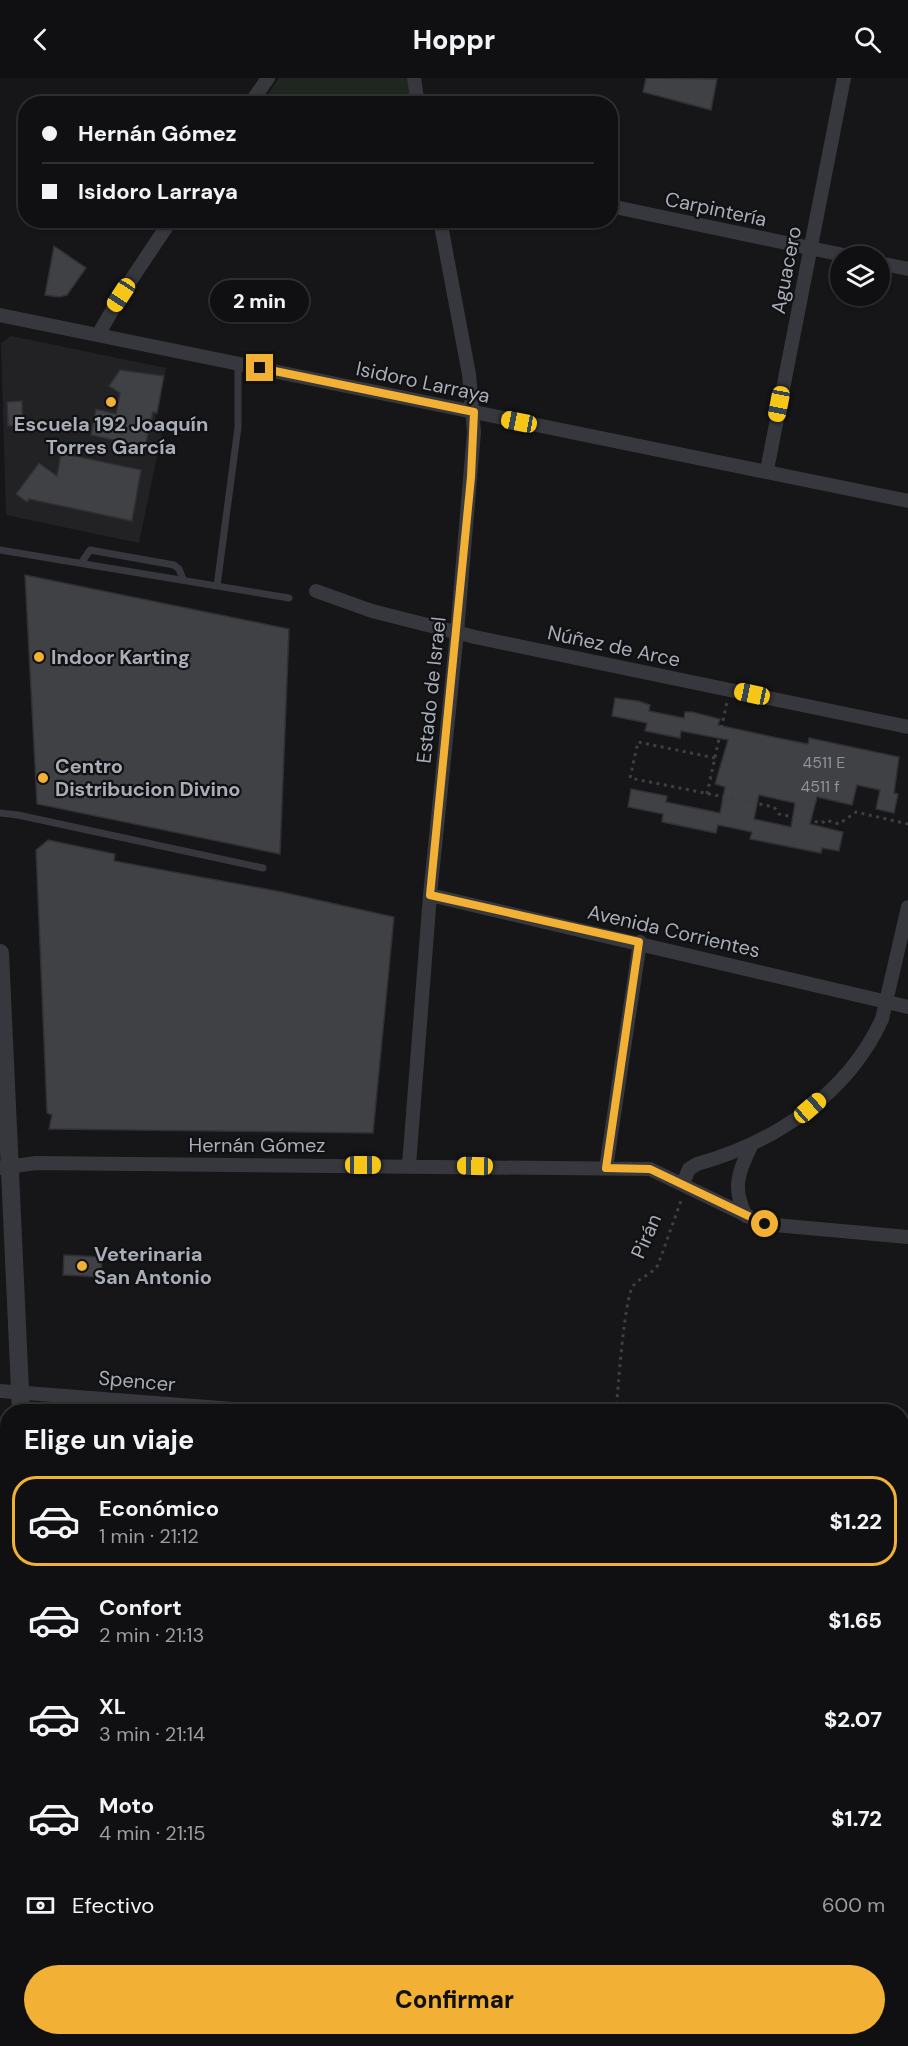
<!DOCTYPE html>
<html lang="es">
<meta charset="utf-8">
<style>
body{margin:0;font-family:"DM Sans",sans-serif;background:#19191b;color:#f1f3f6;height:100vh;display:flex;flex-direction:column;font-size:22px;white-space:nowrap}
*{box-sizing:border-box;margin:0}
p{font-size:20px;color:#9c9d9f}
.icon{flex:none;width:33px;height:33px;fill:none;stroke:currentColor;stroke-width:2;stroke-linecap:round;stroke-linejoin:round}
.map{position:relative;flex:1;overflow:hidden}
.sheet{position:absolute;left:0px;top:1326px;width:909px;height:642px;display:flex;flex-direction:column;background:#101012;border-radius:24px 24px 0 0;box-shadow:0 2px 4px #0004,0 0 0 2px #303032}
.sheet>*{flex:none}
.banner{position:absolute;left:18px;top:18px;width:600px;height:132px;border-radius:24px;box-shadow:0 2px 4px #0004,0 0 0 2px #303032;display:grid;align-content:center;height:132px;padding:0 24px;background:#101012}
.fabs{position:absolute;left:830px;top:168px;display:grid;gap:12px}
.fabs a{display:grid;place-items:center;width:60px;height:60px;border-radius:50%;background:#101012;box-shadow:0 2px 4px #0004,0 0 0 2px #303032;font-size:30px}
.end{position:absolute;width:27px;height:27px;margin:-14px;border:8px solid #f2b134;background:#111;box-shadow:0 0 0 3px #111}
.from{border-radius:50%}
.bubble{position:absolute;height:42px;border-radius:21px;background:#101012;box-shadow:0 2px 4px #0004,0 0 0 2px #303032;font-size:20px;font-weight:800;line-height:42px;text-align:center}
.car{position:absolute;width:18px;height:36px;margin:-18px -9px;border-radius:8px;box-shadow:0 0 4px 2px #0007;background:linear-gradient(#f5c518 24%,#345 0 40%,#f5c518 0 76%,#345 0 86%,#f5c518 0)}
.banner b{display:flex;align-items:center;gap:21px;height:57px;font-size:22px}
.banner b+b{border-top:2px solid #303032}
.banner i{width:15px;height:15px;background:#f1f3f6}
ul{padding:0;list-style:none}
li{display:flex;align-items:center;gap:18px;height:90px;margin:0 12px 9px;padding:0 12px;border:3px solid transparent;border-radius:24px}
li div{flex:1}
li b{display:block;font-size:22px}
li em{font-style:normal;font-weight:800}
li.current{border-color:#f2b134}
li>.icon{width:54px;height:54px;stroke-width:1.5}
h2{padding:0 24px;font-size:27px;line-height:72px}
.pay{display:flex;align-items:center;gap:15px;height:66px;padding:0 24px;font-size:22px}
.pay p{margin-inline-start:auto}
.button{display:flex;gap:12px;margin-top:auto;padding:12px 24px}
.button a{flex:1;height:69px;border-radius:36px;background:#f2b134;color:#111;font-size:24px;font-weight:800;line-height:69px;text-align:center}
header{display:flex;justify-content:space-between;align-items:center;height:78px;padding:0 24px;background:#101012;font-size:27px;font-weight:800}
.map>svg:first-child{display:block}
.built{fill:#222225}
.green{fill:#1e261f}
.building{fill:#404145;stroke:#303034;stroke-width:1.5;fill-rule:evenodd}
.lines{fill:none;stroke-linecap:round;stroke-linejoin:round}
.path{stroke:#3d3f44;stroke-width:3;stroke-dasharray:3 4.5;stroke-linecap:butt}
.service{stroke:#37383d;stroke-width:7}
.minor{stroke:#37383d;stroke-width:14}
.tertiary{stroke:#37383d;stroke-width:18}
.route{stroke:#f2b134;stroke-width:8}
.poi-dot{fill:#f2b134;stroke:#111113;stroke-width:2}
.labels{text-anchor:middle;stroke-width:4.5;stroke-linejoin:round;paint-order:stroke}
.number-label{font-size:16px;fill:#8e929b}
.street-label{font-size:20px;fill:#a8adb8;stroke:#111113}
.poi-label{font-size:20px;font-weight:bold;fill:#a8adb8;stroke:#111113;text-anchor:start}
</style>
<header><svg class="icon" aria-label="back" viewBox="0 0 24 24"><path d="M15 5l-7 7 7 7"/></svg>Hoppr<svg class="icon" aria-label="search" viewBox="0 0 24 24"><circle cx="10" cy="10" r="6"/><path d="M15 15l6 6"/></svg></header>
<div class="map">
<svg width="908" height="1968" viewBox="0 0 908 1968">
<rect width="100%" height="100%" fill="#161618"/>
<path class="built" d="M11,258L166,290L153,351L162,354L139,465L6,437L1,265Z
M0,1639H8V1780L2,1781L3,1796H8V1960L27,1961V1968H0Z"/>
<path class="green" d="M279,0H407L413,26H261Z"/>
<path class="building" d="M646,0L717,1L711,32L643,14Z
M54,168L86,190L67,217L59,219L45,217Z
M120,292L164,298L157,335L153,334L145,369L91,357L96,331L116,336L120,315L109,308Z
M22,323L23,347L8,348L7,324Z
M61,375L141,392L132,443L29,421L27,424L16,416L39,385L57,398Z
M25,497L289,551L280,776L37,726Z
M615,620L638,623L650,627L649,633L684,640L685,634H692L720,641L718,647L773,659L808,666L809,660L899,679L894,715L898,716L894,735L876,731L880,712L857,707L852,727L817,719L810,746L843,754L839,773L822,770L821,775L750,761L752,754L718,747L716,755L662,744L663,736L628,729L631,711L667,718L666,724L720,735L725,709L715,706L728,662L681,653L680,660L645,653L647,645L612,638ZM759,717L795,725L791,749L754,741Z
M48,762L115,776L114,783L282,814L394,839L373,1055L49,1051L52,1037L47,1035L36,772Z
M64,1177L102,1179L101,1199L63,1197Z"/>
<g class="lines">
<path class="path" d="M715,680L638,664L630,700L774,729L779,736L822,745L826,742L839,746L856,734L908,746
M707,716L727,624
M616,1334C618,1311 624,1222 633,1208C640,1199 651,1197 658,1187L682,1120"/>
<path class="service" d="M0,472L289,520
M82,484L90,472L174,487L179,491L183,501
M217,508L238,349V286
M0,735L18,737L263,790
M0,1833H8
M0,1842V1857
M0,1960L4,1948L1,1857"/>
<path class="minor" d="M414,0L418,26
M250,26L268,0
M610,128L848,178
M879,185L908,191
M0,237L908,423
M98,257L121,217L171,142
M767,392L844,0
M316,513L372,533L475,559L908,649
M430,817L908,929
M409,1087L430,817L457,554L474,354L469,296L440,142
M0,1090L36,1085L650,1091L764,1146L908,1159
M606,1090L640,864
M683,1105L689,1091L697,1086C774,1065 848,1016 882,941L908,829
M746,1138C732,1111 738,1094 751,1068
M0,1313L272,1334
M902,1385H908
M0,1519L8,1518
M902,1659H908
M902,1883L908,1882
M665,1968L682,1960"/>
<path class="tertiary" d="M0,875L21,1334
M49,1960V1968"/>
</g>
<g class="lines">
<path class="route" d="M260,290L474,334L471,399L430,817L639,864L606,1090L650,1091L765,1146"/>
</g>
<g class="poi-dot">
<circle cx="111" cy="324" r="6"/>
<circle cx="39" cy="579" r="6"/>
<circle cx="43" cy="700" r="6"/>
<circle cx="82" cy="1188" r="6"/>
</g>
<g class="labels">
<g class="number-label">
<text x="824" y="690">4511 E</text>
<text x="820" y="714">4511 f</text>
</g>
<g class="street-label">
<text transform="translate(716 131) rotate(12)" y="7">Carpintería</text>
<text transform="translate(786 192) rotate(-79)" y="7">Aguacero</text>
<text transform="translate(423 304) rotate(12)" y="7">Isidoro Larraya</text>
<text transform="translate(614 568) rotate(12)" y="7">Núñez de Arce</text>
<text transform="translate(431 612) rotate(-84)" y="7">Estado de Israel</text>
<text transform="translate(674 853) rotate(13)" y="7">Avenida Corrientes</text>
<text x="257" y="1074">Hernán Gómez</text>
<text transform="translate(646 1158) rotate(-66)" y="7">Pirán</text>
<text transform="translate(137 1303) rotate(5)" y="7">Spencer</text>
</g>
<g class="poi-label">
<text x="111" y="353" text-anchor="middle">Escuela 192 Joaquín<tspan x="111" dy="23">Torres García</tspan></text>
<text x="51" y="586">Indoor Karting</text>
<text x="55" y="695">Centro<tspan x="55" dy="23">Distribucion Divino</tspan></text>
<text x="94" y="1183">Veterinaria<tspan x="94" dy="23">San Antonio</tspan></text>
</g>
</g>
</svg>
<div class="fabs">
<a><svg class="icon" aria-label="layers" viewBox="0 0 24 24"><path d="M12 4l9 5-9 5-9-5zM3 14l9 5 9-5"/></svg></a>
</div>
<i class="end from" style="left:765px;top:1146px"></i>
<i class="end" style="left:260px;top:290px"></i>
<div class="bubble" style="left:210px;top:202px;width:99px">2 min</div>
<i class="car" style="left:121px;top:217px;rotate:213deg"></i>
<i class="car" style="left:779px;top:326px;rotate:191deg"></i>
<i class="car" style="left:519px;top:344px;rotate:281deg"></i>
<i class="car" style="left:752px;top:616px;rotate:282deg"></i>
<i class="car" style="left:810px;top:1030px;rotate:49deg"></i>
<i class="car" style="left:363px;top:1087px;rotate:90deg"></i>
<i class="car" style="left:475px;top:1088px;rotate:271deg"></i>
<div class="banner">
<b><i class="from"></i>Hernán Gómez</b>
<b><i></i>Isidoro Larraya</b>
</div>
<section class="sheet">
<h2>Elige un viaje</h2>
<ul>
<li class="current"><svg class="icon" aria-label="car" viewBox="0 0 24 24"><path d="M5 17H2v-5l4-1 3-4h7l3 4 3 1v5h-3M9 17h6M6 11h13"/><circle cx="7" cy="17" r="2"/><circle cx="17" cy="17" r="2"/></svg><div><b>Económico</b><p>1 min · 21:12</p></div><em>$1.22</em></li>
<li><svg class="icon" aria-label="car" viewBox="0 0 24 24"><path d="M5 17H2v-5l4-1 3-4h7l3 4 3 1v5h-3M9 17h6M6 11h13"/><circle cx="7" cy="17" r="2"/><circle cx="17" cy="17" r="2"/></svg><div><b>Confort</b><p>2 min · 21:13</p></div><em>$1.65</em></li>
<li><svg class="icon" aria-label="car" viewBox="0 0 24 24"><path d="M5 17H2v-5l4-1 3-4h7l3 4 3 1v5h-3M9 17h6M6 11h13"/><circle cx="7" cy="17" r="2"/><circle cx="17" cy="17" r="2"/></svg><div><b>XL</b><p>3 min · 21:14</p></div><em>$2.07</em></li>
<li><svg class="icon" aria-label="car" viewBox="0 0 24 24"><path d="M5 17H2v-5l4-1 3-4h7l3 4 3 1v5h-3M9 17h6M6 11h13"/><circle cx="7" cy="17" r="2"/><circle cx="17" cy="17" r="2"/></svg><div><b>Moto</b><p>4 min · 21:15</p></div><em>$1.72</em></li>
</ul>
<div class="pay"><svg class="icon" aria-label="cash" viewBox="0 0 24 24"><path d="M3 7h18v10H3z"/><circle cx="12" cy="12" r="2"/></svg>Efectivo<p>600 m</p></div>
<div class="button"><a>Confirmar</a></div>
</section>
</div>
